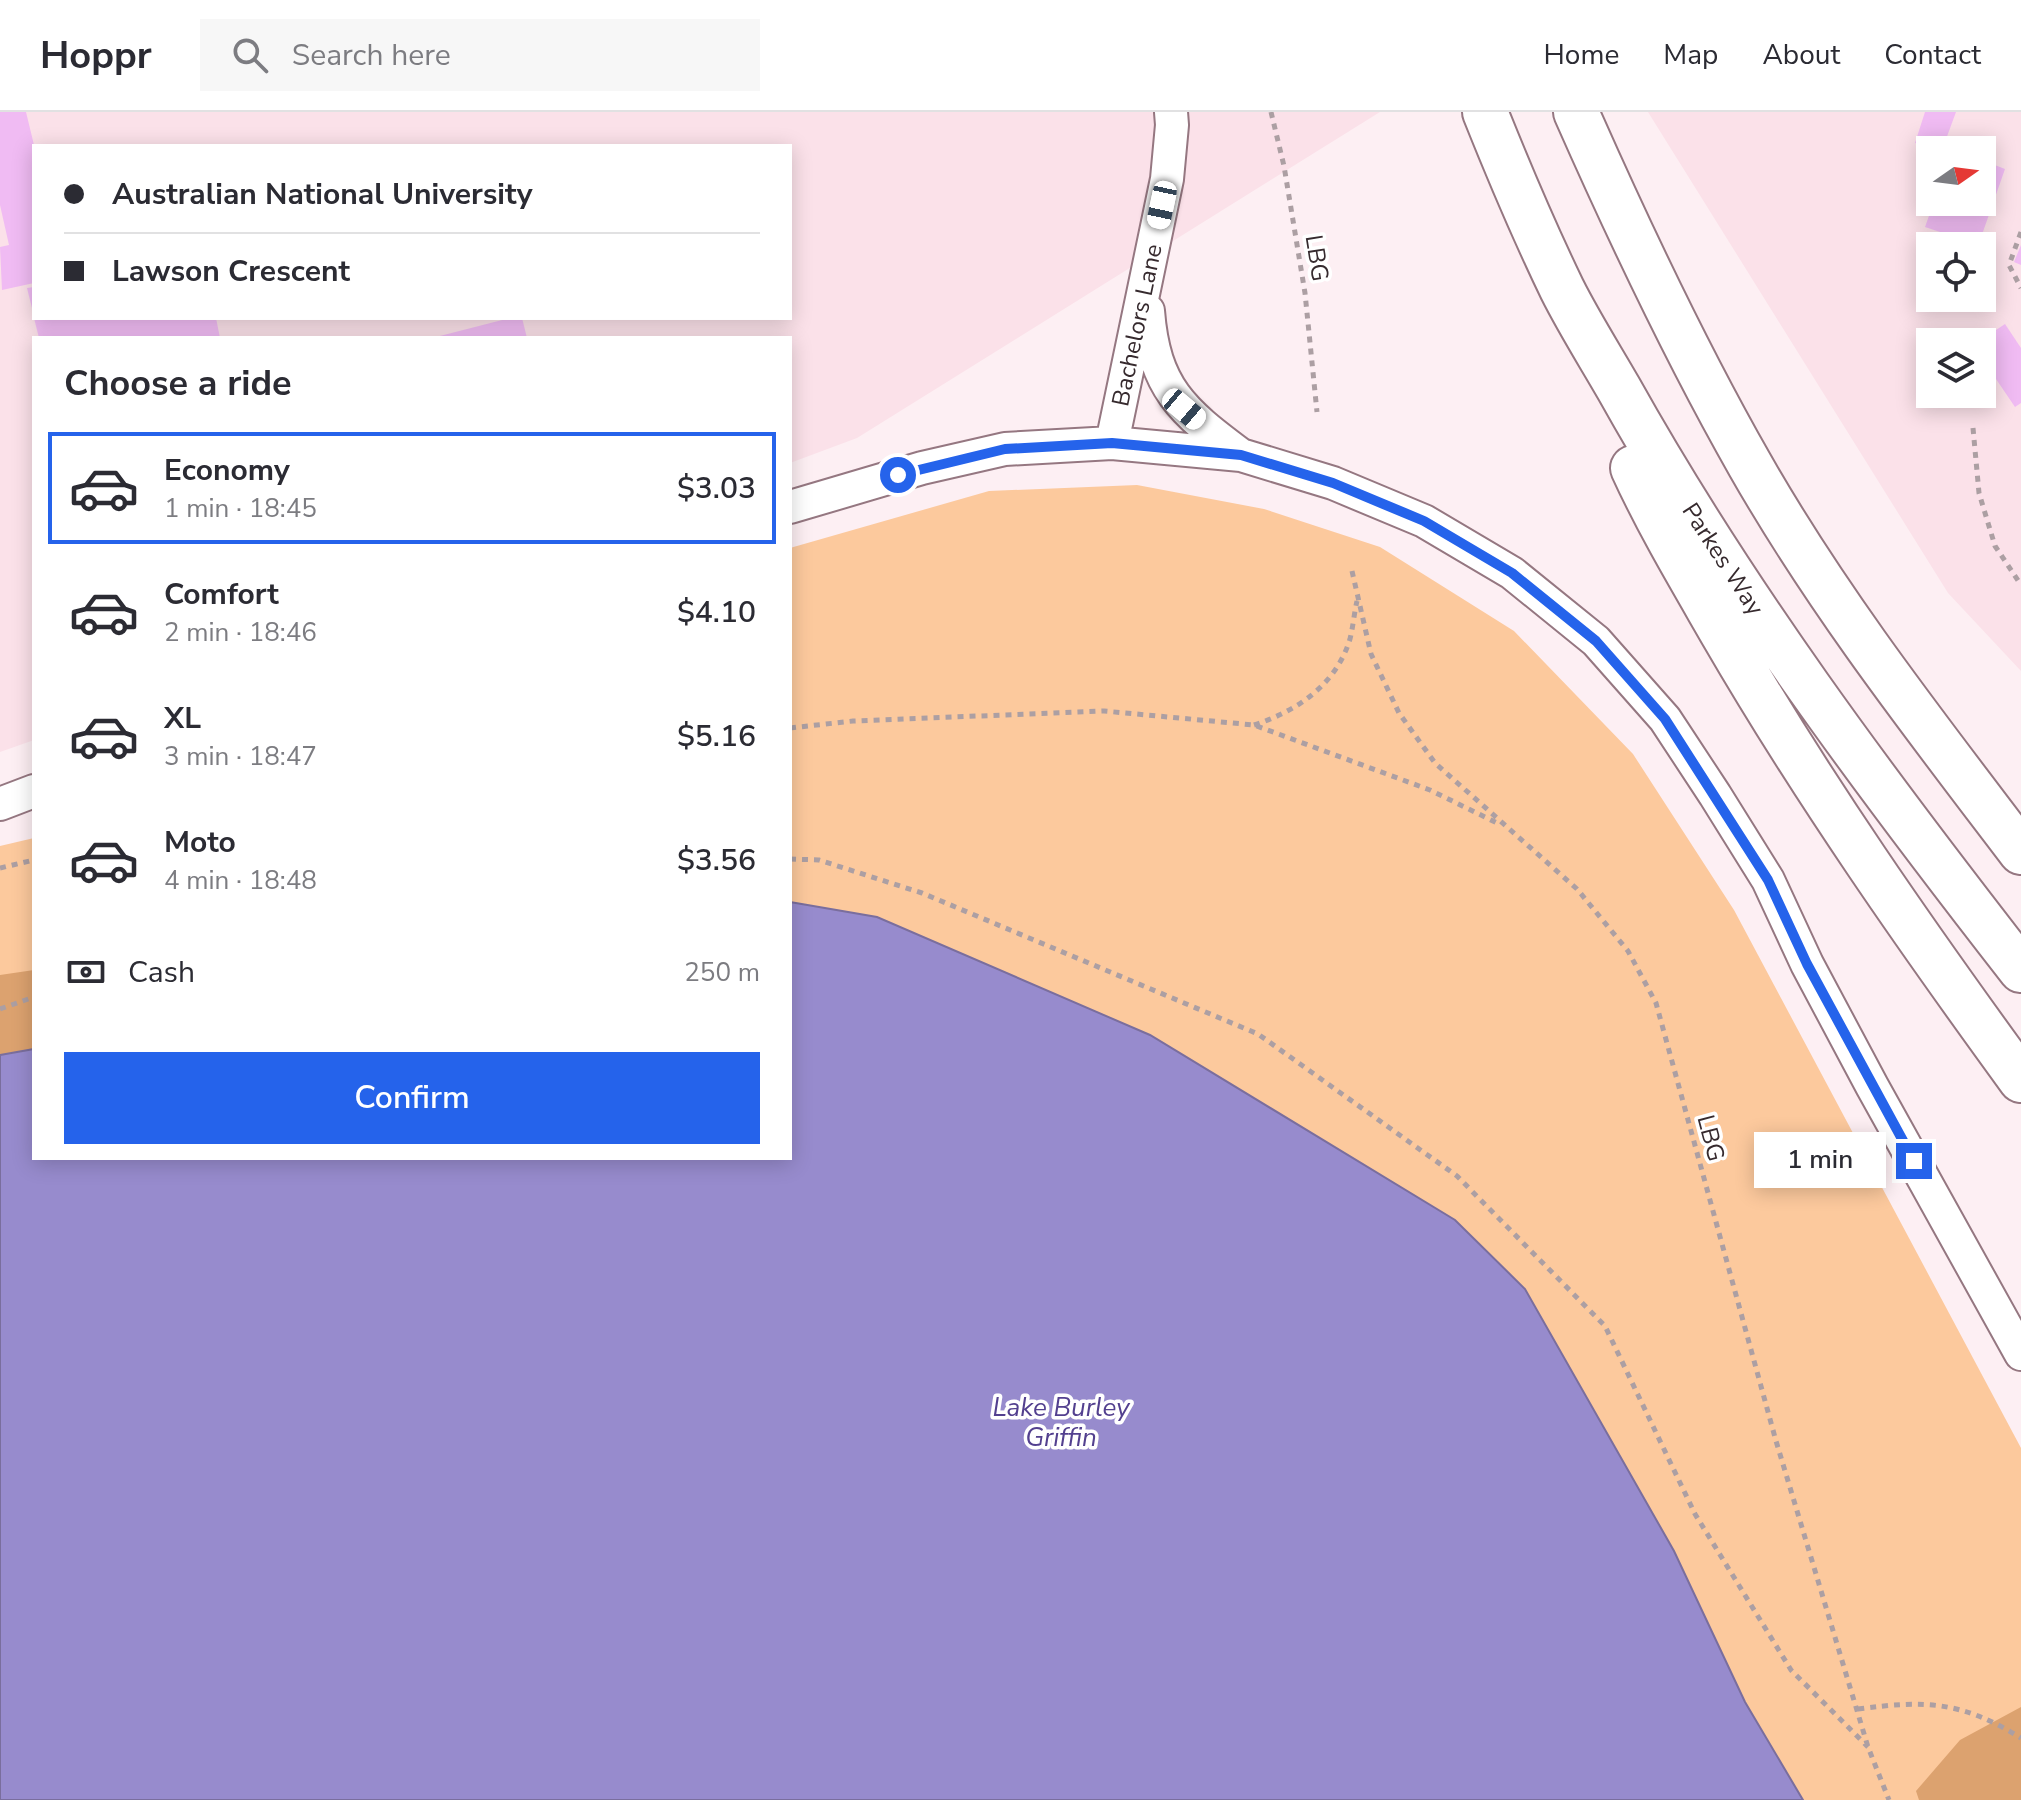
<!DOCTYPE html>
<meta charset="utf-8">
<style>
body{margin:0;font-family:"Nunito Sans",sans-serif;background:#f7f7f7;color:#2b2b33;height:100vh;display:flex;flex-direction:column;font-size:30px;white-space:nowrap}
*{box-sizing:border-box;margin:0}
p{font-size:26px;color:#7c7c81}
.icon{flex:none;width:44px;height:44px;fill:none;stroke:currentColor;stroke-width:2;stroke-linecap:round;stroke-linejoin:round}
.map{position:relative;flex:1;overflow:hidden}
.sheet{position:absolute;left:32px;top:224px;width:760px;height:824px;display:flex;flex-direction:column;background:#fff;border-radius:0px;box-shadow:0 4px 20px #0003}
.sheet>*{flex:none}
.hud{position:absolute;left:32px;top:32px;width:760px;height:176px;border-radius:0px;box-shadow:0 4px 20px #0003;display:grid;align-content:center;height:176px;padding:0 32px;background:#fff}
.needle{width:52px;rotate:76deg}
.buttons{position:absolute;left:1916px;top:24px;display:grid;gap:16px}
.buttons a{display:grid;place-items:center;width:80px;height:80px;border-radius:0px;background:#fff;box-shadow:0 4px 20px #0003;font-size:40px}
.end{position:absolute;width:36px;height:36px;margin:-18px;border:10px solid #2563eb;background:#fff;box-shadow:0 0 0 4px #fff}
.from{border-radius:50%}
.bubble{position:absolute;height:56px;border-radius:0px;background:#fff;box-shadow:0 4px 20px #0003;font-size:26px;font-weight:600;line-height:56px;text-align:center}
.car{position:absolute;width:24px;height:48px;margin:-24px -12px;border-radius:10px;box-shadow:0 0 6px 2px #0007;background:linear-gradient(#fff 24%,#345 0 40%,#fff 0 76%,#345 0 86%,#fff 0)}
.hud b{display:flex;align-items:center;gap:28px;height:76px;font-size:30px}
.hud b+b{border-top:2px solid #e1e1e2}
.hud i{width:20px;height:20px;background:#2b2b33}
ul{padding:0;list-style:none}
li{display:flex;align-items:center;gap:24px;height:112px;margin:0 16px 12px;padding:0 16px;border:4px solid transparent;border-radius:0px}
li div{flex:1}
li b{display:block;font-size:30px}
li em{font-style:normal;font-weight:600}
li.selected{border-color:#2563eb}
li>.icon{width:72px;height:72px;stroke-width:1.5}
h2{padding:0 32px;font-size:36px;line-height:96px}
.pay{display:flex;align-items:center;gap:20px;height:88px;padding:0 32px;font-size:30px}
.pay p{margin-inline-start:auto}
.action{display:flex;gap:16px;margin-top:auto;padding:16px 32px}
.action a{flex:1;height:92px;border-radius:0px;background:#2563eb;color:#fff;font-size:32px;font-weight:600;line-height:92px;text-align:center}
header{display:flex;align-items:center;gap:48px;box-sizing:border-box;height:112px;padding:0 40px;background:#fff;border-bottom:2px solid #e1e1e2}
header strong{font-size:38px}
nav{display:flex;gap:44px;margin-inline-start:auto;font-size:28px}
.search{width:560px;height:72px;background:#f7f7f7;display:flex;align-items:center;gap:20px;box-sizing:border-box;padding:0 28px;border-radius:0px;color:#7c7c81;font-size:30px}
.map>svg:first-child{display:block}
.built{fill:#fbe1e9;fill-rule:evenodd}
.green{fill:#fcc99d}
.forest{fill:#dca26f}
.water{fill:#978bcd;stroke:#7a6e9d;stroke-width:2}
.building{fill:#f0bbf3}
.lines{fill:none;stroke-linecap:round;stroke-linejoin:round}
.street-casing{stroke:#957781;stroke-width:36}
.highway-casing{stroke:#957781;stroke-width:48}
.path{stroke:#ac9fa3;stroke-width:5;stroke-dasharray:6 6;stroke-linecap:butt}
.street{stroke:#fff;stroke-width:32}
.highway{stroke:#fff;stroke-width:44}
.route{stroke:#2563eb;stroke-width:10}
.labels{text-anchor:middle;stroke-width:7;stroke-linejoin:round;paint-order:stroke}
.street-label{font-size:24px;fill:#362a2e;stroke:#fff}
.water-label{font-size:26px;font-style:italic;fill:#53408f;stroke:#fff}
</style>
<header>
<strong>Hoppr</strong>
<div class="search"><svg class="icon" aria-label="search" viewBox="0 0 24 24"><circle cx="10" cy="10" r="6"/><path d="M15 15l6 6"/></svg>Search here</div>
<nav><a>Home</a><a>Map</a><a>About</a><a>Contact</a></nav>
</header>
<div class="map">
<svg width="2021" height="1688" viewBox="0 0 2021 1688">
<rect width="100%" height="100%" fill="#fdeff3"/>
<path class="built" d="M0,0H1380L857,326L790,351V226H34V628L0,640ZM34,34H790V206H34Z
M1648,0H2021V559L1948,481ZM1930,38H1982V90H1930ZM1930,134H1982V186H1930ZM1930,230H1982V282H1930Z"/>
<path class="green" d="M1137,373L1264,397L1380,435L1514,519L1633,642L1734,798L2021,1336V1688H1803L1745,1590L1674,1439L1525,1177L1455,1108L1150,923L877,805L790,790V436L989,379Z
M34,726V937L0,943V734Z"/>
<path class="forest" d="M34,858V968L0,975V863Z
M2021,1595V1688H1919L1916,1679L1960,1628Z"/>
<path class="water" d="M790,790L877,805L1150,923L1455,1108L1525,1177L1674,1439L1745,1590L1803,1688H0V943L34,937V1046H790Z"/>
<path class="building" d="M0,0H26L34,33V171L2,178L0,135L9,133L0,93Z
M1925,0H1956L1942,38L1915,31Z
M1982,48L2005,57L1978,134H1963L1944,127L1946,122L1925,115L1934,90H1982Z
M2021,133V153L2014,150Z
M34,175V199L33,200L27,176Z
M34,206H216L220,226H39Z
M510,206H522L527,226H432Z
M2005,212L2021,236V291L2015,295L1996,267L1984,274L1982,271V230H1978Z"/>
<g class="lines">
<defs>
<path id="street" d="M1148,199C1154,276 1182,299 1241,343
M1112,331L1167,67L1172,13L1171,0
M790,395L922,356L1005,337L1112,331L1241,343L1333,371L1424,409L1512,461L1596,529L1665,607L1715,683L1768,768L1807,852L1872,974L2021,1242
M0,692L34,679"/>
<path id="highway" d="M1485,0C1509,60 1534,119 1562,177C1579,211 1600,244 1619,277C1734,483 1876,672 2021,858
M1576,0C1629,120 1685,239 1750,353C1828,490 1926,615 2021,740
M1633,356C1659,413 1692,468 1723,522C1813,677 1916,824 2021,968"/>
</defs>
<use href="#street" class="street-casing"/>
<use href="#highway" class="highway-casing"/>
<path class="path" d="M1271,0L1284,54L1305,181L1317,300
M2021,120L2009,153L2021,176
M1973,316L1979,381L1995,434L2021,473
M1352,459L1371,542L1399,601L1435,651L1577,777L1628,839L1656,891L1776,1329L1868,1635L1889,1688
M1254,613C1297,599 1336,573 1350,527C1353,515 1354,502 1357,489
M790,616L853,609L1104,599L1254,613L1430,678L1497,711
M790,747L819,748L922,781L1258,922L1457,1064L1605,1214L1695,1402L1791,1558L1868,1635
M0,756L34,748
M0,897L34,885
M1858,1597C1926,1588 1961,1589 2021,1626"/>
<use href="#street" class="street"/>
<use href="#highway" class="highway"/>
</g>
<g class="lines">
<path class="route" d="M898,363L1005,337L1112,331L1241,343L1333,371L1424,409L1512,461L1596,529L1665,607L1768,768L1807,852L1914,1049"/>
</g>
<g class="labels">
<g class="street-label">
<text transform="translate(1317 146) rotate(81)" y="8">LBG</text>
<text transform="translate(1137 213) rotate(-78)" y="8">Bachelors Lane</text>
<text transform="translate(1723 447) rotate(57)" y="8">Parkes Way</text>
<text transform="translate(1711 1026) rotate(75)" y="8">LBG</text>
</g>
<g class="water-label">
<text x="1061" y="1304">Lake Burley<tspan x="1061" dy="30">Griffin</tspan></text>
</g>
</g>
</svg>
<div class="buttons">
<a><svg class="needle" viewBox="-14 -14 28 28"><path d="M0-13l5 13h-10z" fill="#e53935"/><path d="M0 13l5-13h-10z" fill="#7c7c81"/></svg></a>
<a><svg class="icon" aria-label="locate" viewBox="0 0 24 24"><circle cx="12" cy="12" r="6"/><path d="M12 2v4M12 18v4M2 12h4M18 12h4"/></svg></a>
<a><svg class="icon" aria-label="layers" viewBox="0 0 24 24"><path d="M12 4l9 5-9 5-9-5zM3 14l9 5 9-5"/></svg></a>
</div>
<i class="end from" style="left:898px;top:363px"></i>
<i class="end" style="left:1914px;top:1049px"></i>
<div class="bubble" style="left:1754px;top:1020px;width:132px">1 min</div>
<i class="car" style="left:1162px;top:93px;rotate:192deg"></i>
<i class="car" style="left:1184px;top:297px;rotate:130deg"></i>
<div class="hud">
<b><i class="from"></i>Australian National University</b>
<b><i></i>Lawson Crescent</b>
</div>
<section class="sheet">
<h2>Choose a ride</h2>
<ul>
<li class="selected"><svg class="icon" aria-label="car" viewBox="0 0 24 24"><path d="M5 17H2v-5l4-1 3-4h7l3 4 3 1v5h-3M9 17h6M6 11h13"/><circle cx="7" cy="17" r="2"/><circle cx="17" cy="17" r="2"/></svg><div><b>Economy</b><p>1 min · 18:45</p></div><em>$3.03</em></li>
<li><svg class="icon" aria-label="car" viewBox="0 0 24 24"><path d="M5 17H2v-5l4-1 3-4h7l3 4 3 1v5h-3M9 17h6M6 11h13"/><circle cx="7" cy="17" r="2"/><circle cx="17" cy="17" r="2"/></svg><div><b>Comfort</b><p>2 min · 18:46</p></div><em>$4.10</em></li>
<li><svg class="icon" aria-label="car" viewBox="0 0 24 24"><path d="M5 17H2v-5l4-1 3-4h7l3 4 3 1v5h-3M9 17h6M6 11h13"/><circle cx="7" cy="17" r="2"/><circle cx="17" cy="17" r="2"/></svg><div><b>XL</b><p>3 min · 18:47</p></div><em>$5.16</em></li>
<li><svg class="icon" aria-label="car" viewBox="0 0 24 24"><path d="M5 17H2v-5l4-1 3-4h7l3 4 3 1v5h-3M9 17h6M6 11h13"/><circle cx="7" cy="17" r="2"/><circle cx="17" cy="17" r="2"/></svg><div><b>Moto</b><p>4 min · 18:48</p></div><em>$3.56</em></li>
</ul>
<div class="pay"><svg class="icon" aria-label="cash" viewBox="0 0 24 24"><path d="M3 7h18v10H3z"/><circle cx="12" cy="12" r="2"/></svg>Cash<p>250 m</p></div>
<div class="action"><a>Confirm</a></div>
</section>
</div>
